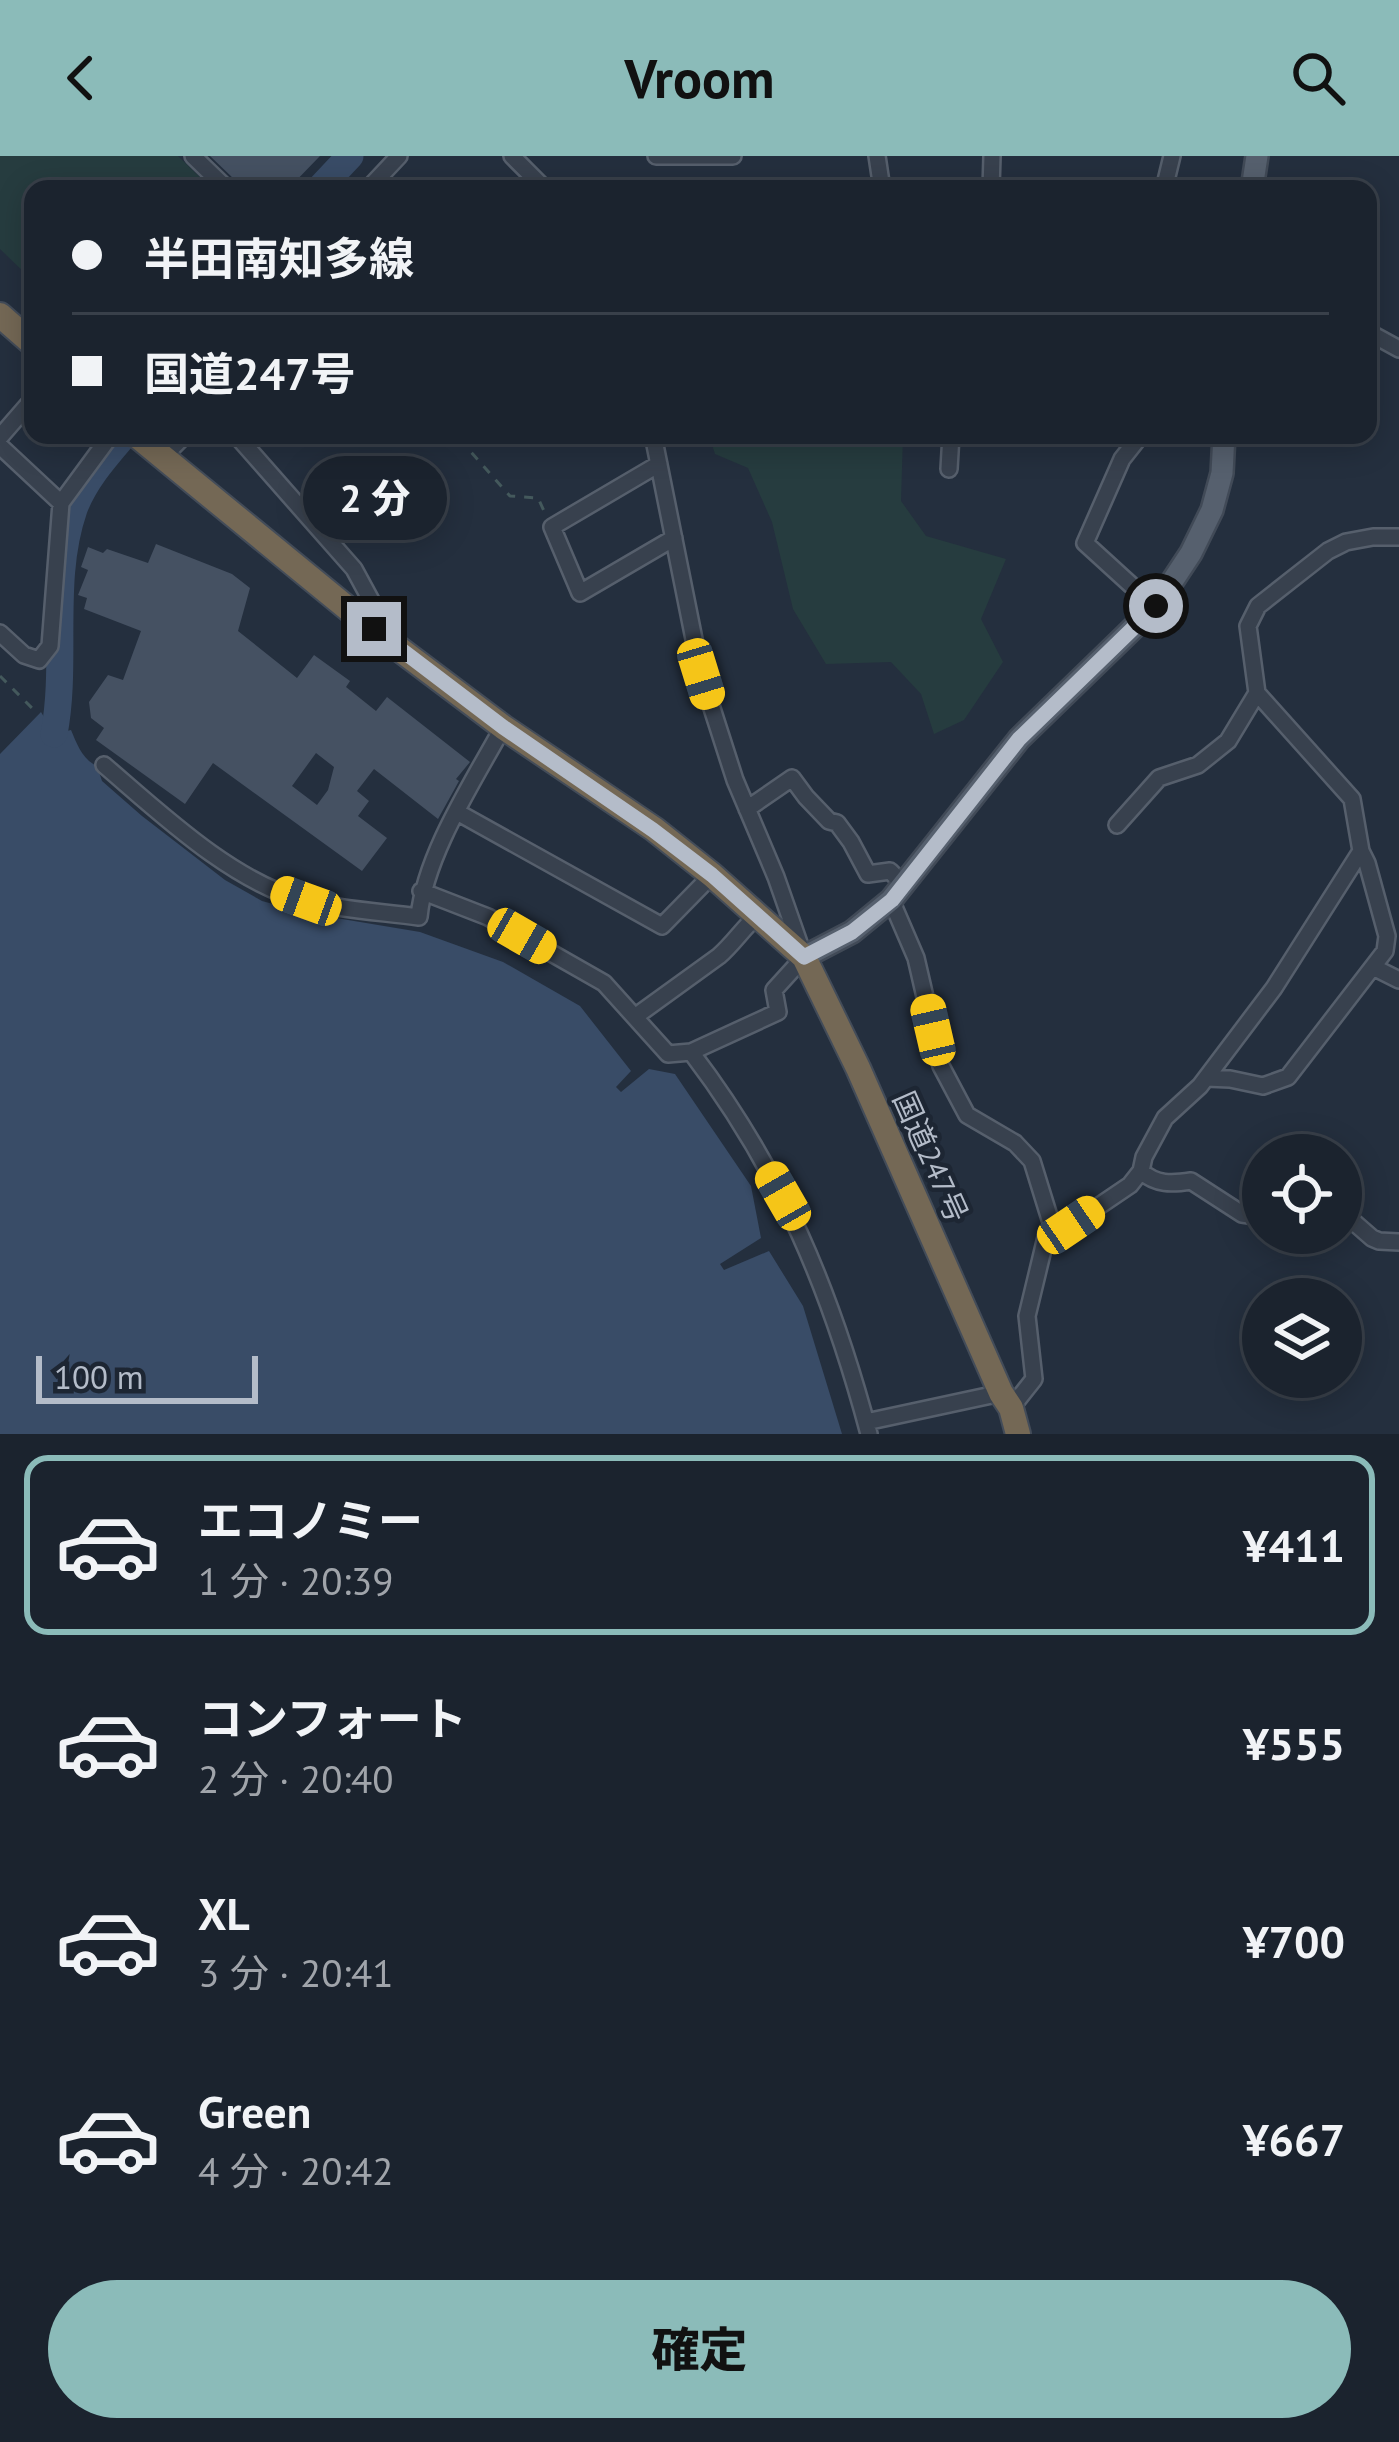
<!DOCTYPE html>
<html lang="ja">
<meta charset="utf-8">
<style>
body{margin:0;font-family:"PT Sans","Noto Sans JP",sans-serif;background:#282f3a;color:#f1f3f6;height:100vh;display:flex;flex-direction:column;font-size:45px;white-space:nowrap}
*{box-sizing:border-box;margin:0}
p{font-size:39px;color:#a0a4aa}
.icon{flex:none;width:66px;height:66px;fill:none;stroke:currentColor;stroke-width:2;stroke-linecap:round;stroke-linejoin:round}
.map{position:relative;height:1278px;overflow:hidden}
.drawer{display:flex;flex-direction:column;background:#1b232e;flex:1}
.drawer>*{flex:none}
.hud{position:absolute;left:24px;top:24px;width:1353px;height:264px;border-radius:24px;box-shadow:0 6px 30px #0003,0 0 0 3px #39404a;display:grid;align-content:center;height:264px;padding:0 48px;background:#1b232e}
.tools{position:absolute;left:1242px;top:978px;display:grid;gap:24px}
.tools a{display:grid;place-items:center;width:120px;height:120px;border-radius:50%;background:#1b232e;box-shadow:0 6px 30px #0003,0 0 0 3px #39404a;font-size:60px}
.scale{position:absolute;left:36px;bottom:30px;width:222px;box-sizing:border-box;padding-left:12px;border:6px solid #b4bcc9;border-top:0;font-size:33px;line-height:42px;white-space:nowrap;color:#b4bcc9;-webkit-text-stroke:9px #1d2633;paint-order:stroke}
.end{position:absolute;width:54px;height:54px;margin:-27px;border:15px solid #b4bcc9;background:#111;box-shadow:0 0 0 6px #111}
.from{border-radius:50%}
.bubble{position:absolute;height:84px;border-radius:42px;background:#1b232e;box-shadow:0 6px 30px #0003,0 0 0 3px #39404a;font-size:39px;font-weight:800;line-height:84px;text-align:center}
.car{position:absolute;width:36px;height:72px;margin:-36px -18px;border-radius:15px;box-shadow:0 0 9px 3px #0007;background:linear-gradient(#f5c518 24%,#345 0 40%,#f5c518 0 76%,#345 0 86%,#f5c518 0)}
.hud b{display:flex;align-items:center;gap:42px;height:114px;font-size:45px}
.hud b+b{border-top:3px solid #39404a}
.hud i{width:30px;height:30px;background:#f1f3f6}
ul{padding:21px 0 0;list-style:none}
li{display:flex;align-items:center;gap:36px;height:180px;margin:0 24px 18px;padding:0 24px;border:6px solid transparent;border-radius:24px}
li div{flex:1}
li b{display:block;font-size:45px}
li em{font-style:normal;font-weight:800}
li.selected{border-color:#8bbbb9}
li>.icon{width:108px;height:108px;stroke-width:1.5}
.button{display:flex;gap:24px;margin-top:auto;padding:24px 48px}
.button a{flex:1;height:138px;border-radius:72px;background:#8bbbb9;color:#111;font-size:48px;font-weight:800;line-height:138px;text-align:center}
header{display:flex;justify-content:space-between;align-items:center;height:156px;padding:0 48px;background:#8bbbb9;color:#111;font-size:54px;font-weight:800}
.map>svg:first-child{display:block}
.green{fill:#263c3f}
.water{fill:#394c67}
.lines{fill:none;stroke-linecap:round;stroke-linejoin:round}
.river{stroke:#394c67;stroke-width:27}
.building{fill:#455162;fill-rule:evenodd}
.minor-casing{stroke:#565f6c;stroke-width:20}
.major-casing{stroke:#414a57;stroke-width:26}
.highway-casing{stroke:#434c59;stroke-width:28}
.path{stroke:#44595c;stroke-width:3;stroke-dasharray:9 9;stroke-linecap:butt}
.minor{stroke:#38414e;stroke-width:15}
.major{stroke:#56606e;stroke-width:21}
.highway{stroke:#746855;stroke-width:24}
.route{stroke:#b4bcc9;stroke-width:15}
.labels{text-anchor:middle;stroke-width:9;stroke-linejoin:round;paint-order:stroke}
.street-label{font-size:30px;fill:#b4bcc9;stroke:#1d2633}
</style>
<header><svg class="icon" aria-label="back" viewBox="0 0 24 24"><path d="M15 5l-7 7 7 7"/></svg>Vroom<svg class="icon" aria-label="search" viewBox="0 0 24 24"><circle cx="10" cy="10" r="6"/><path d="M15 15l6 6"/></svg></header>
<div class="map">
<svg width="1399" height="1278" viewBox="0 0 1399 1278">
<rect width="100%" height="100%" fill="#242f3e"/>
<path class="green" d="M0,0H178L212,33H33V125L0,93Z
M709,279H903L901,345L926,380L1006,403L981,463L1003,506L964,564L934,578L921,538L891,506L826,508L793,453L772,366L748,312L715,298Z"/>
<path class="water" d="M41,556L54,578L71,574C77,588 82,603 97,610L102,625L142,660L225,724L262,745L306,757L420,776L503,806L580,850L631,915L616,931L621,936L649,913L675,918L751,1030L761,1082L720,1108L724,1114L769,1095L803,1150L842,1278H0V598Z"/>
<g class="lines">
<path class="river" d="M319,33L350,0
M54,578C68,505 49,425 74,353C84,326 103,304 121,283"/>
</g>
<path class="building" d="M210,0H320L288,33H240L235,24Z
M156,388L232,418L250,432L238,475L297,522L314,499L350,525L346,531L376,555L387,541L470,606L456,623L459,625L438,663L374,613L357,635L369,645L358,660L387,682L362,715L213,607L185,648L96,584L104,572L91,562L89,546L108,519L123,524L141,475L84,453L87,442L78,439L88,414L81,411L88,391L103,397L107,393L148,407ZM316,597L334,611L328,634L317,649L292,630Z"/>
<g class="lines">
<defs>
<path id="minor" d="M193,0L227,33
M512,0L545,33
M656,0H733
M877,0L882,33
M368,33L399,0
M991,33L992,0
M1164,33L1172,0
M1368,176L1399,193
M236,279L354,413L380,461L374,474
M0,281L33,243
M0,290L61,347
M163,301L185,279
M659,308L552,371L580,437L674,382
M949,313L951,279
M1131,429L1085,387L1122,303L1141,279
M0,477L24,499L39,504L50,490L61,347L111,279
M104,609C160,657 233,727 306,745C342,754 382,756 419,761C425,699 473,626 503,571
M747,653L792,622L806,641L829,665L837,667L851,686L868,718L890,715L904,729
M457,656L662,770L712,719
M1117,669L1159,622L1198,609L1228,585L1257,537
M421,735L488,761L604,827L668,898L691,896L778,856L774,834L804,801L776,721L735,624L701,518L653,279
M891,744L916,802L941,910L967,959L1015,987L1032,1005L1053,1073
M1375,812L1399,824
M636,860L719,800C734,787 743,772 758,759
M691,896C781,1014 831,1135 869,1278
M1206,922L1230,923L1263,930L1288,921L1385,795L1387,780L1367,707L1361,695L1352,643L1257,537L1248,470L1258,450L1328,395L1346,386L1373,381H1399
M1141,1015C1156,1029 1172,1028 1191,1025L1242,1058L1263,1061
M1341,1055L1372,1082L1379,1085L1399,1086
M1011,1252L1034,1223L1027,1160L1047,1077L1071,1069L1130,1029L1141,1015L1144,1001L1165,962L1200,930L1274,832L1361,695
M866,1266L1001,1237"/>
<path id="major" d="M1252,33L1257,0
M804,801L852,776L891,744L1019,583L1156,450L1191,397L1212,354L1222,317L1224,279"/>
<path id="highway" d="M0,159L33,188
M136,279L374,474L503,571L654,673L712,719L804,801L858,912L1001,1237L1011,1252L1018,1278"/>
</defs>
<use href="#minor" class="minor-casing"/>
<use href="#major" class="major-casing"/>
<use href="#highway" class="highway-casing"/>
<path class="path" d="M472,279L471,296L510,340L538,342L544,355
M0,520L32,552"/>
<use href="#minor" class="minor"/>
<use href="#major" class="major"/>
<use href="#highway" class="highway"/>
</g>
<g class="lines">
<path class="route" d="M374,473L503,571L653,674L712,719L804,801L852,776L892,744L1019,583L1156,450"/>
</g>
<g class="labels">
<g class="street-label">
<text transform="translate(930 1001) rotate(66)" y="10">国道247号</text>
</g>
</g>
</svg>
<div class="tools">
<a><svg class="icon" aria-label="locate" viewBox="0 0 24 24"><circle cx="12" cy="12" r="6"/><path d="M12 2v4M12 18v4M2 12h4M18 12h4"/></svg></a>
<a><svg class="icon" aria-label="layers" viewBox="0 0 24 24"><path d="M12 4l9 5-9 5-9-5zM3 14l9 5 9-5"/></svg></a>
</div>
<div class="scale">100 m</div>
<i class="end from" style="left:1156px;top:450px"></i>
<i class="end" style="left:374px;top:473px"></i>
<div class="bubble" style="left:303px;top:300px;width:144px">2 分</div>
<i class="car" style="left:701px;top:518px;rotate:163deg"></i>
<i class="car" style="left:306px;top:745px;rotate:290deg"></i>
<i class="car" style="left:522px;top:780px;rotate:120deg"></i>
<i class="car" style="left:933px;top:874px;rotate:347deg"></i>
<i class="car" style="left:783px;top:1040px;rotate:330deg"></i>
<i class="car" style="left:1071px;top:1069px;rotate:56deg"></i>
<div class="hud">
<b><i class="from"></i>半田南知多線</b>
<b><i></i>国道247号</b>
</div>
</div>
<section class="drawer">
<ul>
<li class="selected"><svg class="icon" aria-label="car" viewBox="0 0 24 24"><path d="M5 17H2v-5l4-1 3-4h7l3 4 3 1v5h-3M9 17h6M6 11h13"/><circle cx="7" cy="17" r="2"/><circle cx="17" cy="17" r="2"/></svg><div><b>エコノミー</b><p>1 分 · 20:39</p></div><em>¥411</em></li>
<li><svg class="icon" aria-label="car" viewBox="0 0 24 24"><path d="M5 17H2v-5l4-1 3-4h7l3 4 3 1v5h-3M9 17h6M6 11h13"/><circle cx="7" cy="17" r="2"/><circle cx="17" cy="17" r="2"/></svg><div><b>コンフォート</b><p>2 分 · 20:40</p></div><em>¥555</em></li>
<li><svg class="icon" aria-label="car" viewBox="0 0 24 24"><path d="M5 17H2v-5l4-1 3-4h7l3 4 3 1v5h-3M9 17h6M6 11h13"/><circle cx="7" cy="17" r="2"/><circle cx="17" cy="17" r="2"/></svg><div><b>XL</b><p>3 分 · 20:41</p></div><em>¥700</em></li>
<li><svg class="icon" aria-label="car" viewBox="0 0 24 24"><path d="M5 17H2v-5l4-1 3-4h7l3 4 3 1v5h-3M9 17h6M6 11h13"/><circle cx="7" cy="17" r="2"/><circle cx="17" cy="17" r="2"/></svg><div><b>Green</b><p>4 分 · 20:42</p></div><em>¥667</em></li>
</ul>
<div class="button"><a>確定</a></div>
</section>
